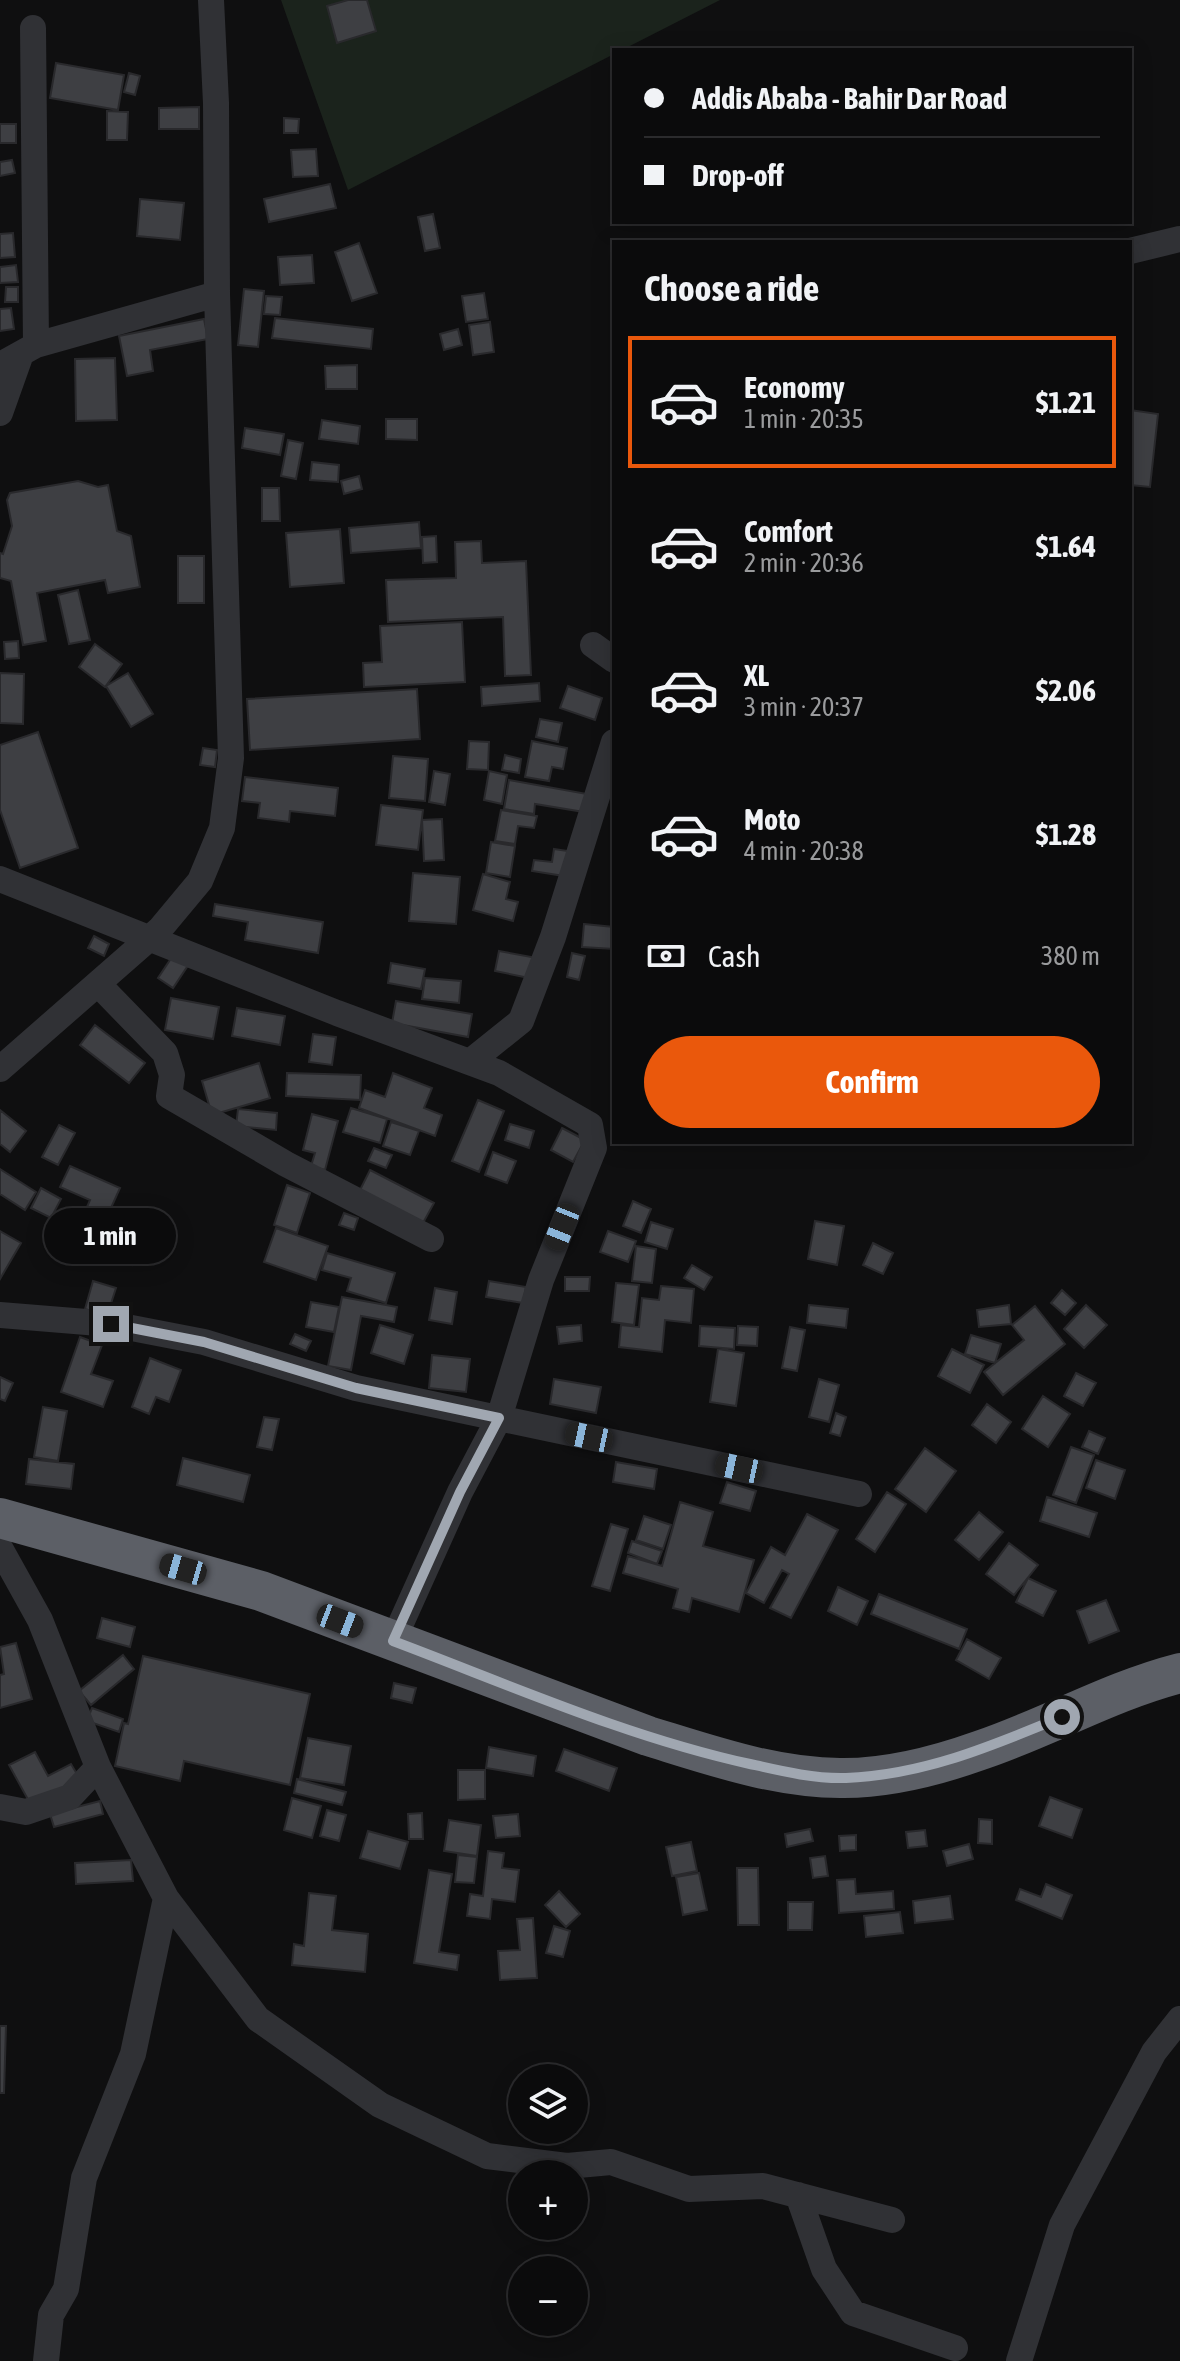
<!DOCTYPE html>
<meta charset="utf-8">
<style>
body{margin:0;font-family:"Asap Condensed",sans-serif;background:#141415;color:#f1f3f6;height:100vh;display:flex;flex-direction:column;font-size:30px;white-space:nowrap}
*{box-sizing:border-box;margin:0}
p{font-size:26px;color:#9a9b9d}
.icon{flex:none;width:44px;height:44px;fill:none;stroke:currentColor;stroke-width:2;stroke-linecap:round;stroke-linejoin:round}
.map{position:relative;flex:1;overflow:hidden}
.details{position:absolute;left:612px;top:240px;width:520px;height:904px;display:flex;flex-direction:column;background:#0b0b0c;border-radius:0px;box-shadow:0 4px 20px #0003,0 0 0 2px #2b2b2d}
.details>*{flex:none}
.top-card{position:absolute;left:612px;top:48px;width:520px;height:176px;border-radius:0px;box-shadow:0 4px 20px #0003,0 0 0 2px #2b2b2d;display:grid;align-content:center;height:176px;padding:0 32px;background:#0b0b0c}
.fabs{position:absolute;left:508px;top:2064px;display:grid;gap:16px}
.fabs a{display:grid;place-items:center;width:80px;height:80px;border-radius:50%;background:#0b0b0c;box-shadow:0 4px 20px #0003,0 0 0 2px #2b2b2d;font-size:40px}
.end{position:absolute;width:36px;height:36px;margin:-18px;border:10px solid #a0a7b1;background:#111;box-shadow:0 0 0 4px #111}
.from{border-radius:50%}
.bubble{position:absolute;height:56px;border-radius:28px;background:#0b0b0c;box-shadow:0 4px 20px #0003,0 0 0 2px #2b2b2d;font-size:26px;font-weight:700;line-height:56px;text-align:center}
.car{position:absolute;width:24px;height:48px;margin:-24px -12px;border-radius:10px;box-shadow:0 0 6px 2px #0007;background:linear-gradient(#222 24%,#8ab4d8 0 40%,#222 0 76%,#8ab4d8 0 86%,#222 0)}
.top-card b{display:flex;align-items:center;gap:28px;height:76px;font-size:30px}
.top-card b+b{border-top:2px solid #2b2b2d}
.top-card i{width:20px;height:20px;background:#f1f3f6}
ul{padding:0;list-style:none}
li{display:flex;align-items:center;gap:24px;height:132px;margin:0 16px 12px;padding:0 16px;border:4px solid transparent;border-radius:0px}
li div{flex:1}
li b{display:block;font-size:30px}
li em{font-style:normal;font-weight:700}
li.selected{border-color:#ea580c}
li>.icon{width:72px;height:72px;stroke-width:1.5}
h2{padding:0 32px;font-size:36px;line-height:96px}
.pay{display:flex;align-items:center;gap:20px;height:88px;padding:0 32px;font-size:30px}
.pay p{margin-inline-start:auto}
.button{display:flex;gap:16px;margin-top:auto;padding:16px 32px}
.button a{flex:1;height:92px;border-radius:48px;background:#ea580c;color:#fff;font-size:32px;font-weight:700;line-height:92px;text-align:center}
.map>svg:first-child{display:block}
.green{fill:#1b231c}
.building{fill:#3e3f43;stroke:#29292c;stroke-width:2}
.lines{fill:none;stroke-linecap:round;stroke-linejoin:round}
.minor{stroke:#303135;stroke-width:26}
.highway{stroke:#5c5f66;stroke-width:40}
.route{stroke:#a0a7b1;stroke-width:10}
</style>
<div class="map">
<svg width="1180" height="2361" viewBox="0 0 1180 2361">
<rect width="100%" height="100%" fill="#0f0f10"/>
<path class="green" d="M281,0H720L622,50H614V54L348,190Z"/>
<path class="building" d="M348,0H367L376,31L337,43L327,6Z
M56,63L124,75L118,110L50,98Z
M129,73L140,76L135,95L124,92Z
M199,107V129H159V108Z
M107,111L128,112L127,140H107Z
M284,118L299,119L298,133H284Z
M0,124H16V143H0Z
M316,149L318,176L293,177L291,150Z
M12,160L15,173L0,176V162Z
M330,184L336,208L269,222L264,199Z
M140,199L184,203L180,240L137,236Z
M433,214L440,248L425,251L418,217Z
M13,233L15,257L0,258V234Z
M359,243L377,293L352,301L335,252Z
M312,255L314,283L280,285L278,257Z
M16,265L18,282L0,283V267Z
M6,287H18V302H5Z
M244,289L264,291L258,347L238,345Z
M484,293L488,319L466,322L462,296Z
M266,296L282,297L280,315L264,314Z
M11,308L14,329L0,331V309Z
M275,318L373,329L371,349L272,338Z
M204,319L208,339L150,350L153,371L127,376L119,336Z
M490,322L494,352L473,355L469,325Z
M458,329L462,345L444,350L440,334Z
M115,358L117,420L76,421L75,359Z
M357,365V389H326L325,366Z
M1130,410L1158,414L1150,487L1130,485Z
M386,419H417V440L386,439Z
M322,420L360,426L358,444L319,439Z
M245,428L284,434L280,455L242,448Z
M288,440L303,443L296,479L281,476Z
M312,462L339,465L338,482L310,480Z
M359,476L362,489L344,494L341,481Z
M78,481L98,487L108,485L117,531L131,536L140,587L108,593L105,580L37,593L46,641L23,645L11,581L0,578V553L3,554L12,526L7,500L10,493Z
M262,488H279L280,521H262Z
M419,522L421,548L351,553L349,528Z
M340,529L344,583L290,587L286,533Z
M436,536L437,562L423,563L422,537Z
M481,541L482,563L526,561L531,675L505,676L503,617L388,622L386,580L456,578L455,542Z
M178,556H204V603H178Z
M78,590L90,640L69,644L58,595Z
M462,622L465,682L364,687L363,663L382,662L380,626Z
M18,641L19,658L5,659L4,642Z
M95,644L122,664L105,687L79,667Z
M0,673L24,674L23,724L0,723Z
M128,673L153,714L131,727L106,686Z
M539,683L540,701L482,706L481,687Z
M568,686L602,698L595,720L560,708Z
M417,689L420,739L250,750L247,699Z
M540,719L562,723L558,742L536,737Z
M38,732L78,848L20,868L0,810V745Z
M469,741L489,742L488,770L467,769Z
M532,741L567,748L563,769L552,767L549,781L525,777Z
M203,748L217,750L215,767L200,765Z
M505,755L521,759L519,773L502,770Z
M393,756L428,759L425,801L389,798Z
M434,771L450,774L445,805L429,802Z
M489,771L507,775L502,804L484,800Z
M245,777L338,788L335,816L290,811L289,822L258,818L260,803L242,801Z
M509,780L587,794L584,812L535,804L534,814L504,809Z
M381,805L423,810L418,850L376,845Z
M501,810L537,816L534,828L518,826L515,844L495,841Z
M442,819L444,860L424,861L422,820Z
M491,842L515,846L510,877L486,873Z
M554,849L568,851L564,876L532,871L534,860L552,862Z
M413,873L460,877L456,924L409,921Z
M483,874L510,882L506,899L518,902L513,921L473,910Z
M215,904L323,922L318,953L245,940L248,922L213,916Z
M584,924L614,927V949L582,947Z
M94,936L109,944L104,956L88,948Z
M499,951L537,958L534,979L495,971Z
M572,953L585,956L579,980L567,977Z
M174,954L189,964L173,988L158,978Z
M391,963L425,969L421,989L388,983Z
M425,978L461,981L459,1003L422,999Z
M171,998L219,1007L213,1039L165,1030Z
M396,1001L472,1014L468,1037L392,1023Z
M237,1008L285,1016L280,1045L232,1036Z
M95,1025L145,1063L129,1083L80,1045Z
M313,1034L336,1037L332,1065L309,1062Z
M259,1063L270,1098L212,1115L202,1081Z
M287,1073L361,1075L360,1100L286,1096Z
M393,1073L432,1088L424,1108L442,1115L435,1136L359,1108L365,1090L385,1097Z
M478,1100L504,1111L479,1172L452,1161Z
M351,1108L387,1119L380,1143L343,1132Z
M238,1109L277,1113L276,1130L236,1126Z
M0,1110L26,1131L10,1152L0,1144Z
M312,1114L338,1121L325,1170L311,1166L315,1153L303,1150Z
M391,1122L419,1131L410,1155L383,1146Z
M510,1124L534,1131L529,1148L505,1140Z
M59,1125L75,1133L58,1165L42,1157Z
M562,1128L585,1140L573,1162L551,1150Z
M374,1148L392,1155L386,1168L368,1161Z
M493,1152L516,1161L507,1183L485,1175Z
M70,1166L120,1188L98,1237L78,1228L90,1200L60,1187Z
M0,1169L36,1192L25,1210L0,1194Z
M370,1170L434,1203L423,1223L360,1190Z
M287,1185L310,1193L297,1233L274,1225Z
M41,1188L61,1199L51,1218L31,1208Z
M633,1201L651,1209L641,1233L623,1226Z
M344,1213L358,1218L354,1230L339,1225Z
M815,1221L844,1226L837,1265L808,1259Z
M651,1222L673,1229L667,1249L645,1242Z
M276,1228L328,1246L316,1280L264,1262Z
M0,1231L21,1243L0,1279Z
M608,1231L636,1241L628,1262L600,1252Z
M76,1235L101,1237L99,1253L74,1250Z
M118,1237L139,1245L132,1265L111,1258Z
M873,1243L893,1253L883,1274L863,1265Z
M636,1246L656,1249L652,1283L632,1281Z
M327,1253L395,1273L386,1303L347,1291L351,1278L322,1270Z
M692,1265L712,1277L704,1290L684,1278Z
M565,1277H590L589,1291H565Z
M93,1281L116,1288L107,1316L85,1309Z
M489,1281L526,1287L523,1303L486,1297Z
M616,1283L639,1285L634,1325L612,1322Z
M661,1286L694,1289L691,1323L665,1320L662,1352L619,1347L621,1325L639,1327L642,1298L659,1300Z
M435,1288L457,1292L452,1324L429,1320Z
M1062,1290L1076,1303L1065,1315L1051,1303Z
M342,1297L397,1307L394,1322L361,1316L351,1370L328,1366Z
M311,1302L339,1307L334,1332L306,1327Z
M809,1305L848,1309L846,1328L807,1323Z
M1009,1305L1011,1324L979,1327L977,1310Z
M1086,1305L1107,1325L1084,1348L1064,1329Z
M1035,1306L1065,1344L1003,1395L984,1372L1024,1340L1012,1325Z
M380,1325L413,1335L404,1364L371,1353Z
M581,1325L582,1341L559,1344L557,1327Z
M700,1326L735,1328L734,1349L699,1346Z
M738,1326L758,1327L757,1346L737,1345Z
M790,1327L805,1330L797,1371L782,1368Z
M295,1334L311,1341L306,1351L290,1344Z
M971,1335L1001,1344L995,1363L965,1354Z
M80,1337L102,1345L91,1374L113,1381L103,1407L61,1392Z
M718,1349L744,1353L736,1406L710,1402Z
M952,1349L984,1365L970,1393L938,1376Z
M432,1355L470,1359L466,1392L429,1388Z
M150,1358L181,1370L169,1402L156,1397L149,1414L132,1407Z
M1076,1373L1096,1383L1083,1406L1064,1396Z
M0,1377L13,1383L5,1401L0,1399Z
M554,1379L601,1387L596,1413L550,1404Z
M819,1379L839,1385L829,1422L809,1417Z
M1043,1396L1070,1414L1048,1447L1022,1429Z
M987,1404L1011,1422L996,1443L972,1425Z
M43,1407L67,1411L58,1461L34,1457Z
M836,1413L846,1417L840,1436L830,1433Z
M264,1417L279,1419L272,1450L257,1447Z
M1089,1431L1105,1438L1098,1454L1082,1447Z
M1071,1447L1094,1455L1076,1503L1053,1495Z
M925,1448L956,1471L926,1512L895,1489Z
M183,1458L250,1475L243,1502L177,1485Z
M29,1459L74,1464L71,1489L26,1484Z
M1096,1460L1125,1470L1115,1499L1086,1488Z
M616,1462L657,1469L654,1489L613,1482Z
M727,1482L756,1491L750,1511L720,1503Z
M887,1492L906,1504L875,1552L856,1539Z
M1047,1497L1097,1513L1089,1537L1040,1521Z
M680,1502L713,1512L703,1546L754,1560L739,1612L692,1598L689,1612L673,1608L678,1589L623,1573L628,1556L662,1566Z
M979,1512L1003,1532L979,1560L955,1540Z
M807,1514L838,1530L791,1618L770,1608L789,1574L782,1570L764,1603L746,1593L771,1547L785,1555Z
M644,1516L671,1525L663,1549L636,1540Z
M611,1524L628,1529L610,1591L592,1586Z
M632,1541L662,1551L657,1564L628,1553Z
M1009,1543L1038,1565L1014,1595L986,1574Z
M1028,1578L1056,1591L1043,1616L1016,1602Z
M838,1587L868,1601L857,1625L828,1611Z
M879,1594L967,1629L959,1649L871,1614Z
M1106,1600L1119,1631L1089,1643L1077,1611Z
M102,1618L135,1627L130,1647L97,1638Z
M967,1639L1001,1658L989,1679L956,1660Z
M16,1643L32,1699L0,1708V1675L4,1674L0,1647Z
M123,1655L134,1669L91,1705L79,1691Z
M143,1656L310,1694L290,1785L184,1761L180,1781L115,1766L124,1723L128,1724Z
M394,1683L416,1688L412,1703L391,1698Z
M92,1708L123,1719L119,1732L87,1721Z
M308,1738L351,1746L344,1785L300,1778Z
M489,1747L536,1756L533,1776L486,1768Z
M564,1749L617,1768L609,1791L556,1771Z
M35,1752L48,1776L71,1764L80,1779L31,1805L9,1765Z
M458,1770H485V1799L458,1800Z
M297,1779L346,1792L342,1805L294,1793Z
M1050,1797L1082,1809L1072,1838L1039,1826Z
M292,1798L321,1806L312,1838L284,1830Z
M100,1801L103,1814L54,1827L50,1814Z
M327,1810L346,1815L339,1841L320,1836Z
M422,1813L423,1839H409L408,1814Z
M518,1814L520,1836L496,1838L493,1816Z
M979,1819L992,1820V1844L978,1843Z
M449,1820L481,1825L477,1856L444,1851Z
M810,1829L813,1841L787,1847L785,1834Z
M925,1830L927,1846L908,1848L906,1832Z
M368,1831L408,1842L400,1869L360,1858Z
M856,1835V1850L840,1851L839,1836Z
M691,1842L697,1871L672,1876L666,1847Z
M969,1844L973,1859L947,1866L943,1851Z
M488,1851L504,1853L502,1868L519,1870L515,1902L492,1899L490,1919L467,1916L470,1894L483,1896Z
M458,1855L477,1857L474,1883L455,1882Z
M825,1856L828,1876L813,1878L810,1858Z
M131,1860L133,1881L76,1884L75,1863Z
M737,1868H758L759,1925H738Z
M429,1870L452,1874L439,1952L459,1955L457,1970L414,1963Z
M699,1873L707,1910L683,1915L676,1877Z
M855,1879L856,1894L893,1891L894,1909L839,1913L837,1880Z
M1046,1884L1072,1895L1062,1919L1016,1900L1020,1889L1041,1897Z
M559,1891L580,1914L566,1927L545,1905Z
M309,1893L336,1896L332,1930L368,1934L365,1972L292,1965L294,1944L304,1946Z
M950,1896L953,1919L915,1923L913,1901Z
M788,1902H813L812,1930H788Z
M900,1912L903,1933L866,1937L864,1916Z
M533,1918L537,1978L500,1980L498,1951L520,1950L517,1919Z
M554,1926L570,1931L563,1957L546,1953Z
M0,2026H6L4,2093H0Z"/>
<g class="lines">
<path class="minor" d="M33,28L36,345
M1130,251L1180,239
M0,365L36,345L217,294
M0,413L21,354
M593,645L614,660
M0,879L337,1013L499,1073L590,1125L594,1148L541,1280L499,1418L460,1492L393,1641
M98,984L165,1053L172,1075L169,1096L286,1164L431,1239
M470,1062L521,1021L553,937L614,742
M0,1069L160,929L200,881L222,828L231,758L217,294L216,103L211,0
M0,1315L111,1324L204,1342L356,1388L859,1494
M0,1548L40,1620L98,1767L166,1898L133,2054L84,2178L66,2289L51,2315L46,2361
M0,1807L26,1812L70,1797L98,1767
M166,1898L258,2019L380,2105L487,2156L567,2166L611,2162L689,2189L763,2186L892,2220
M798,2195L824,2269L853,2313L955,2348
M1019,2361L1062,2225L1154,2052L1180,2019"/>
<path class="highway" d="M0,1518L261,1591L648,1736C710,1755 778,1779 844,1778C889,1778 939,1765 981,1750C1049,1727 1110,1691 1180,1673"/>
</g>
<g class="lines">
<path class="route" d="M111,1324L204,1342L356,1388L499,1418L460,1492L393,1641C510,1685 627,1737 750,1764C781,1771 814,1779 846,1778C923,1775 992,1746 1062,1717"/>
</g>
</svg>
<div class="fabs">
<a><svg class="icon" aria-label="layers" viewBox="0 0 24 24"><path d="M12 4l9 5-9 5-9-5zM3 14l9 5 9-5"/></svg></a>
<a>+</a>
<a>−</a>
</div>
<i class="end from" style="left:1062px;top:1717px"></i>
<i class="end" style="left:111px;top:1324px"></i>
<div class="bubble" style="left:44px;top:1208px;width:132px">1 min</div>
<i class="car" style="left:562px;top:1227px;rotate:202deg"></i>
<i class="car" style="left:589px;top:1437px;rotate:282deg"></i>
<i class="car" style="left:739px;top:1468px;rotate:282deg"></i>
<i class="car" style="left:183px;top:1569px;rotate:286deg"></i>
<i class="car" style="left:340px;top:1621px;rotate:111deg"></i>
<div class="top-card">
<b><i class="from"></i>Addis Ababa - Bahir Dar Road</b>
<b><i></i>Drop-off</b>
</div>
<section class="details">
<h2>Choose a ride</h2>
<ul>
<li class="selected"><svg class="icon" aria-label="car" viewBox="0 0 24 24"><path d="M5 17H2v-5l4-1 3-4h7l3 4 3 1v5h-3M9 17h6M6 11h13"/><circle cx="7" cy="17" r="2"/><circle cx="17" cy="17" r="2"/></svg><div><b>Economy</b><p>1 min · 20:35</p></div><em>$1.21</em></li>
<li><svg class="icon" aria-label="car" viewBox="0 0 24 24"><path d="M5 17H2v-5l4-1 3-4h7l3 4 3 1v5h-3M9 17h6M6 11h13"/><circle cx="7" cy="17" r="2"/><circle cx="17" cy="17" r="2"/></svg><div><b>Comfort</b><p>2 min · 20:36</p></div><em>$1.64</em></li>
<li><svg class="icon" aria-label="car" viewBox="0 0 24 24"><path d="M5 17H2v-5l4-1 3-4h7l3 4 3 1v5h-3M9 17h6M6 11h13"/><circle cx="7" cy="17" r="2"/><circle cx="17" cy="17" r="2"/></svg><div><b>XL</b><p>3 min · 20:37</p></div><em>$2.06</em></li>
<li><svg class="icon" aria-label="car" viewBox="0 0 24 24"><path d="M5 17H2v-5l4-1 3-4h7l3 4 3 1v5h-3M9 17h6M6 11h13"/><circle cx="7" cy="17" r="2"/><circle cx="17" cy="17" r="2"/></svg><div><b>Moto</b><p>4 min · 20:38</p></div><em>$1.28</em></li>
</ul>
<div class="pay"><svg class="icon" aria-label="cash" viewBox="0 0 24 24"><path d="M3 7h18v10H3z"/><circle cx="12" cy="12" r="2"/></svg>Cash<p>380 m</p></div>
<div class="button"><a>Confirm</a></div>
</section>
</div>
